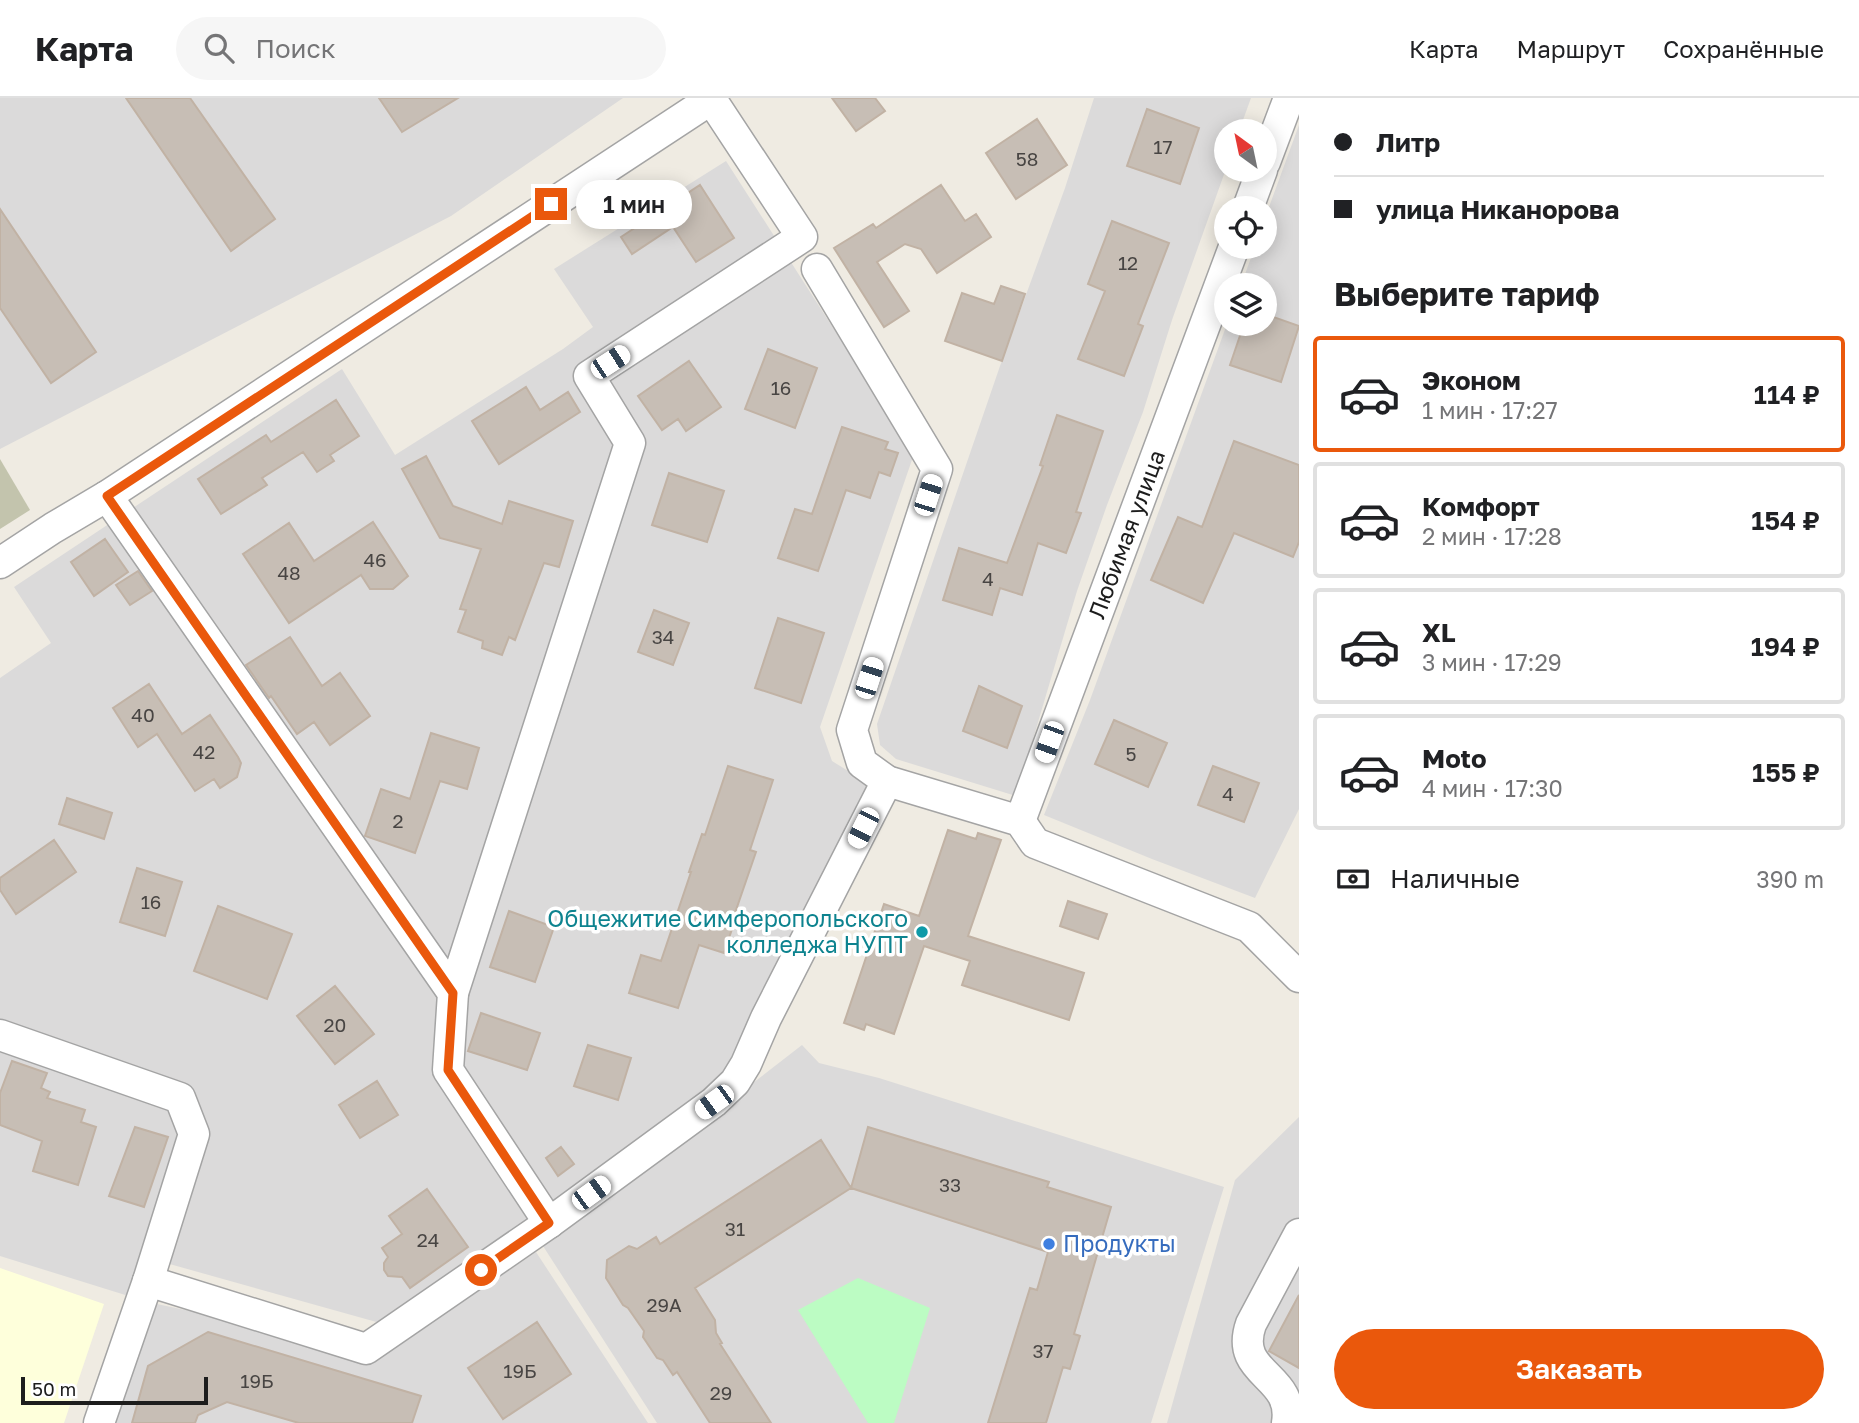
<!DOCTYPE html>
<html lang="ru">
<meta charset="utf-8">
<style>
body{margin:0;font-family:"Golos Text",sans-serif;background:#f6f6f6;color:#202124;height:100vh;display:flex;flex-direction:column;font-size:26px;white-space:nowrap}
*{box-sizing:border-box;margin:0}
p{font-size:23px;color:#757577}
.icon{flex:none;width:38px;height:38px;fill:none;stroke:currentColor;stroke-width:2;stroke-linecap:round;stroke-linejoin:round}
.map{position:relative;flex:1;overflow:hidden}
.drawer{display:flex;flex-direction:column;background:#fff;width:560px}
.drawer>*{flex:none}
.top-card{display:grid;align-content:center;height:154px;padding:0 35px;background:#fff}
.needle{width:46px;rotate:327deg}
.controls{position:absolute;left:1214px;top:21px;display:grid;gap:14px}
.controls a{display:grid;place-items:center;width:63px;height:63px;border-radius:50%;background:#fff;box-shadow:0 4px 18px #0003;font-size:35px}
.scale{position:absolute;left:21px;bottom:18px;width:187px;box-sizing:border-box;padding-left:7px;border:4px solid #1d1d1d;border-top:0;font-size:19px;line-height:24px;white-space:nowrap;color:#1d1d1d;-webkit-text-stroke:5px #fff;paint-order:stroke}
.end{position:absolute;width:32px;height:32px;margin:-16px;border:9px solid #ea580c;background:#fff;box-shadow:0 0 0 4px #fff}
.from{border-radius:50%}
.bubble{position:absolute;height:49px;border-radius:24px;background:#fff;box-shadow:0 4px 18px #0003;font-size:23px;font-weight:600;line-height:49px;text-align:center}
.car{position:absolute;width:21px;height:42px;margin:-21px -10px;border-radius:9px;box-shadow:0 0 5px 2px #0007;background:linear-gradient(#fff 24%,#345 0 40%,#fff 0 76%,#345 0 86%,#fff 0)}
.top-card b{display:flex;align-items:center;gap:24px;height:66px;font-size:26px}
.top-card b+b{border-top:2px solid #e0e0e0}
.top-card i{width:18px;height:18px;background:#202124}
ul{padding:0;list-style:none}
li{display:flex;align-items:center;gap:21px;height:116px;margin:0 14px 10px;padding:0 21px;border:4px solid #e0e0e0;border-radius:7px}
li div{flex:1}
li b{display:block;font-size:26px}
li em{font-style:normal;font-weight:600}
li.current{border-color:#ea580c}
li>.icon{width:63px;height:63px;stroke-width:1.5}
h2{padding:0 35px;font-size:32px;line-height:84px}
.pay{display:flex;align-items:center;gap:18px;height:77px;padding:0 35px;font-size:26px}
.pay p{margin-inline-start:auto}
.cta{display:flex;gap:14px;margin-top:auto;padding:14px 35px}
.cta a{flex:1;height:80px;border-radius:42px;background:#ea580c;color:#fff;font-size:28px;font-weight:600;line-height:80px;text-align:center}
header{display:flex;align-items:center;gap:42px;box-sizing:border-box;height:98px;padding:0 35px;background:#fff;border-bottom:2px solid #e0e0e0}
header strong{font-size:33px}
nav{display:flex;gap:38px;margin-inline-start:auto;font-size:24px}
.search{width:490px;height:63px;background:#f6f6f6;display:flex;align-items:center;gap:18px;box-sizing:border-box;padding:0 24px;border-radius:38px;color:#757577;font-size:26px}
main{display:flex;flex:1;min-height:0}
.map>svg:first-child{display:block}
.residential{fill:#dbdada}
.education{fill:#feffdb}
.construction{fill:#c3c4ad}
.park{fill:#bcfcc3}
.building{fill:#c7beb5;stroke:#c1b2a4;stroke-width:2}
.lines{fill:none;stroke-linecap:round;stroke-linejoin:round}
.street-casing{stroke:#a4a4a4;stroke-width:33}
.street{stroke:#fff;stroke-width:30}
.route{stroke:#ea580c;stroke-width:9}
.culture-dot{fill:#0f9aa8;stroke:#fff;stroke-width:2.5}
.shop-dot{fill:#3f7fe0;stroke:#fff;stroke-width:2.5}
.labels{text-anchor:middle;stroke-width:7;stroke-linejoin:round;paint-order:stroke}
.number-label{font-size:19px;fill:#484543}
.street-label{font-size:23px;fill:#1d1d1d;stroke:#fff}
.culture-label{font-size:23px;fill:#0d838f;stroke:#fff;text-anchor:end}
.shop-label{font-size:23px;fill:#366cbe;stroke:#fff;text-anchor:start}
</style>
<header>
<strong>Карта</strong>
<div class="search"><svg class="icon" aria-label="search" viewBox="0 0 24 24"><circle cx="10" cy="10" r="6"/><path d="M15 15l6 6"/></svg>Поиск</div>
<nav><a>Карта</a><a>Маршрут</a><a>Сохранённые</a></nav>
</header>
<main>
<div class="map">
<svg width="1299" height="1325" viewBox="0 0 1299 1325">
<rect width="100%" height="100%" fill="#efebe2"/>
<path class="residential" d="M0,0H623L451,118L0,351Z
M1094,0H1251L1239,33H1227V68L1172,222L1143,314L1107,407L1077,493L1016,698L896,661L880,647L877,626L1000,268L1065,90Z
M1299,27V711L1255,800L1152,761L1044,717L1090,602L1227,226H1265V187H1241L1255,149H1265V120Z
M726,63L914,356L820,629L832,663L874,689L727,980L553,1114L380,1225L166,1165L152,1205L386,1254L536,1154L648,1325H107L151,1205L0,1158V580L51,545L14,489L342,271L395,357L563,251L593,229L554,171Z
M802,947L819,965L879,980L1224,1089L1151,1325H657L543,1148Z
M1299,1019V1325H1167L1235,1082Z"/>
<path class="education" d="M0,1170L104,1206L64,1325H0Z"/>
<path class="construction" d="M0,361L30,412L0,431Z"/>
<path class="park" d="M858,1180L930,1210L894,1325H868L798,1212Z"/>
<path class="building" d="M126,0H190L275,121L231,153Z
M379,0H458L402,34Z
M832,0H875L885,13L856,33Z
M1147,11L1199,30L1180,86L1127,68Z
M1037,21L1067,67L1016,101L986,55Z
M700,87L734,140L696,164L673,129L632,156L621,139Z
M941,87L965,123L976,116L991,139L937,175L921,151L905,146L877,164L909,213L884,229L834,150L873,126L876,130Z
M0,111L96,254L51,285L0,210Z
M1112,123L1169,145L1138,226L1143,228L1124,278L1078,261L1105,193L1088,186Z
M1001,188L1025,196L1002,263L945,243L962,195L994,206Z
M1265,216L1299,228L1281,284L1230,267L1244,226H1265Z
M768,251L817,270L795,330L745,311Z
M689,263L721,309L686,333L678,321L662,332L638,298Z
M526,289L540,312L568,294L580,314L499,366L472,323Z
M336,302L359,338L330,357L334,363L317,374L303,354L262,380L267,387L221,416L198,381L266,337L271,344Z
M1057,317L1103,333L1076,414L1081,415L1066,455L1038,445L1022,497L1000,490L992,517L943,502L959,450L1007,465L1043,368L1040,367Z
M842,329L888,344L885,351L898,355L890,378L879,374L870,400L846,392L818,473L778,460L795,411L812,416Z
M1234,343L1299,367V444L1293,459L1234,435L1203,505L1151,482L1178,419L1202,429Z
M426,358L453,408L502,426L509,403L573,423L559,469L544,465L515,542L509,539L502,557L482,550L483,543L458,534L466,512L460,511L481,451L440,440L402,371Z
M669,375L724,393L707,444L652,427Z
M373,424L408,478L393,491H370L361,477L289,525L243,456L289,425L314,463Z
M105,441L128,474L94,498L71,464Z
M138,473L152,493L130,507L116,487Z
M654,512L689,525L673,567L638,554Z
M778,520L824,535L801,605L755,590Z
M290,539L322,588L340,575L370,618L330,647L314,624L297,636L271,598L269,600L246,567Z
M149,586L182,636L210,617L238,659L241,665L237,679L220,690L214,681L195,693L157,636L138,649L113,610Z
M979,588L1022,608L1007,650L963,633Z
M1114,622L1167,645L1148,689L1095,666Z
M431,635L479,650L467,691L440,683L415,755L365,738L381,691L410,701Z
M728,668L773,682L750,752L756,754L735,815L737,816L724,855L699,847L678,910L629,895L641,857L661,863L691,774H689L702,736L705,737Z
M1213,668L1259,685L1244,724L1198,707Z
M67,700L112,715L104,741L59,726Z
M948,732L976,741L978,735L1001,742L968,838L1084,875L1069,922L962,887L970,863L924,848L894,936L866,926L864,932L844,925L884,806L919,818Z
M54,742L76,774L16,816L0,792V780Z
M137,770L182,784L165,838L120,824Z
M1068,803L1107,816L1098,841L1060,828Z
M218,808L292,836L267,901L194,873Z
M509,813L554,829L535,884L490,869Z
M335,888L374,936L335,966L297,918Z
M481,915L540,935L527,972L468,953Z
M588,947L631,960L618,1002L574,988Z
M12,963L47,975L41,990L50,994L47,1000L85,1012L81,1024L96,1029L78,1087L33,1073L42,1043L0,1027V995Z
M377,983L398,1017L360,1040L339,1007Z
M135,1029L168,1039L144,1109L109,1098Z
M868,1029L1049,1084L1047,1089L1111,1109L1074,1236L1080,1238L1070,1271L1063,1269L1046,1325H988L1030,1190L1037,1192L1048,1154L851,1090Z
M821,1042L851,1090L695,1190L715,1222L716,1235L722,1245L720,1246L771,1325H710L677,1274L673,1277L663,1262L657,1260L643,1239L644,1233L628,1210L623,1207L606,1180L607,1162L629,1148L637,1151L656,1139L660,1146Z
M561,1049L574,1066L558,1078L546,1060Z
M427,1091L468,1149L410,1190L402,1179L388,1178L384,1172V1165L388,1159L382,1150L402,1136L389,1118Z
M1299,1197V1270L1269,1253Z
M537,1224L571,1276L503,1321L468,1270Z
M208,1234L421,1298L412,1325H299L227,1304L198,1317L195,1325H132L148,1268Z"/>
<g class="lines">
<defs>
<g id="street">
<path d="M1265,64L1289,0"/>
<path d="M1248,110L1262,72"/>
<path d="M817,171L937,371L852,632L862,665L887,683L1020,723L1035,745L1249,829L1299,879"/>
<path d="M107,398L453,895L448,972L549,1125"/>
<path d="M0,465L53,430L107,398L713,0"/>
<path id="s1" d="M1020,723L1234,149"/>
<path d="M453,895L630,345L589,278L802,139L711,1"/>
<path d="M0,937L180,1000L194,1036L148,1183L99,1325"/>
<path d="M148,1183L366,1251L549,1125L714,1004L735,984L746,966L766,920L887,683"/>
<path d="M1287,1325C1295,1276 1233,1277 1251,1226L1299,1136"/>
</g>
</defs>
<use href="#street" class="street-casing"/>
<use href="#street" class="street"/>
</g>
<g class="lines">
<path class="route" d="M481,1172L549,1125L448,972L453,895L107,398L551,106"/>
</g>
<circle class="culture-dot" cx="922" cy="834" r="7"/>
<circle class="shop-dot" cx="1049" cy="1146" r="7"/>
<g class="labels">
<g class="number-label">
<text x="1163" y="56">17</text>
<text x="1027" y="68">58</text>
<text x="1128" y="172">12</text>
<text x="781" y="297">16</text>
<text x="375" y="469">46</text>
<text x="289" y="482">48</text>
<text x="988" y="488">4</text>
<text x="663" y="546">34</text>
<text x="143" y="624">40</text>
<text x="204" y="661">42</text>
<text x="1131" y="663">5</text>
<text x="1228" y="703">4</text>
<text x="398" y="730">2</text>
<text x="151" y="811">16</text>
<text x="335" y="934">20</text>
<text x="950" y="1094">33</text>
<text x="735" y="1138">31</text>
<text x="428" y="1149">24</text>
<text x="664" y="1214">29А</text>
<text x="1043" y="1260">37</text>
<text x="520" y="1280">19Б</text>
<text x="257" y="1290">19Б</text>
<text x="721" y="1302">29</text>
</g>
<g class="street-label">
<text dy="8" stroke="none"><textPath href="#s1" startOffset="306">Любимая улица</textPath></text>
</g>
<g class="culture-label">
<text x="908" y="829">Общежитие Симферопольского<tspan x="908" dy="26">колледжа НУПТ</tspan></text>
</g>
<g class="shop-label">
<text x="1063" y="1154">Продукты</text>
</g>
</g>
</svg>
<div class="controls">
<a><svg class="needle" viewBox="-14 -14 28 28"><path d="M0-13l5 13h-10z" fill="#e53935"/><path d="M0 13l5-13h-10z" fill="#757577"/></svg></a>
<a><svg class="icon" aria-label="locate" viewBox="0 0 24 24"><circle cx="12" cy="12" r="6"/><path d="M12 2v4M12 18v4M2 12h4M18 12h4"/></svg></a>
<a><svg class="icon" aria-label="layers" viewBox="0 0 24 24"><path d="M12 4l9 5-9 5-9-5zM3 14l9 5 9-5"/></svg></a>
</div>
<div class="scale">50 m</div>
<i class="end from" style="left:481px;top:1172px"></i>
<i class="end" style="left:551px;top:106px"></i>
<div class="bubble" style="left:576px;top:82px;width:116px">1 мин</div>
<i class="car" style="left:610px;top:264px;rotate:57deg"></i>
<i class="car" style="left:928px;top:397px;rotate:18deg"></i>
<i class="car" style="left:869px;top:580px;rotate:18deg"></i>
<i class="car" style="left:1049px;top:644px;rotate:200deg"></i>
<i class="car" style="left:863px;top:730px;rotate:207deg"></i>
<i class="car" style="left:714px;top:1004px;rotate:234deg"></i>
<i class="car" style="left:591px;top:1095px;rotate:54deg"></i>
</div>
<section class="drawer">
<div class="top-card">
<b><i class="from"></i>Литр</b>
<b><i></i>улица Никанорова</b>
</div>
<h2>Выберите тариф</h2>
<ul>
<li class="current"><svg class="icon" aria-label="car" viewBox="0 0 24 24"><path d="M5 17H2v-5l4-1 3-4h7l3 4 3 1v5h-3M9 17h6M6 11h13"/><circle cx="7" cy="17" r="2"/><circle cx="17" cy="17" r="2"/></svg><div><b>Эконом</b><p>1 мин · 17:27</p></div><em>114 ₽</em></li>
<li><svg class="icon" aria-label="car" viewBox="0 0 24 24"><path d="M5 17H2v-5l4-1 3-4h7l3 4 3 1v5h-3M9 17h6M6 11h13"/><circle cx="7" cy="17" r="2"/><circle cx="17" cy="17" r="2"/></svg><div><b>Комфорт</b><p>2 мин · 17:28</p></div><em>154 ₽</em></li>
<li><svg class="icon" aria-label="car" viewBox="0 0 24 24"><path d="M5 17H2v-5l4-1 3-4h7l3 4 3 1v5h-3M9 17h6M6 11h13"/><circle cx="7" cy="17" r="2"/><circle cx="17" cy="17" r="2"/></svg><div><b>XL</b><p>3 мин · 17:29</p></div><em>194 ₽</em></li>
<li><svg class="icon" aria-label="car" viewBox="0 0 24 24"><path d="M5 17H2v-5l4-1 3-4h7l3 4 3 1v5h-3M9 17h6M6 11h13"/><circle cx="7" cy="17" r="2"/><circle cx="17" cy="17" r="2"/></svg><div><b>Moto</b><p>4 мин · 17:30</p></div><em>155 ₽</em></li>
</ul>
<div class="pay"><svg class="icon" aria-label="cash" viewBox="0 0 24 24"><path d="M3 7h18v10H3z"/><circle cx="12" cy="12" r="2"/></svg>Наличные<p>390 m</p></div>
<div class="cta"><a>Заказать</a></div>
</section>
</main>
